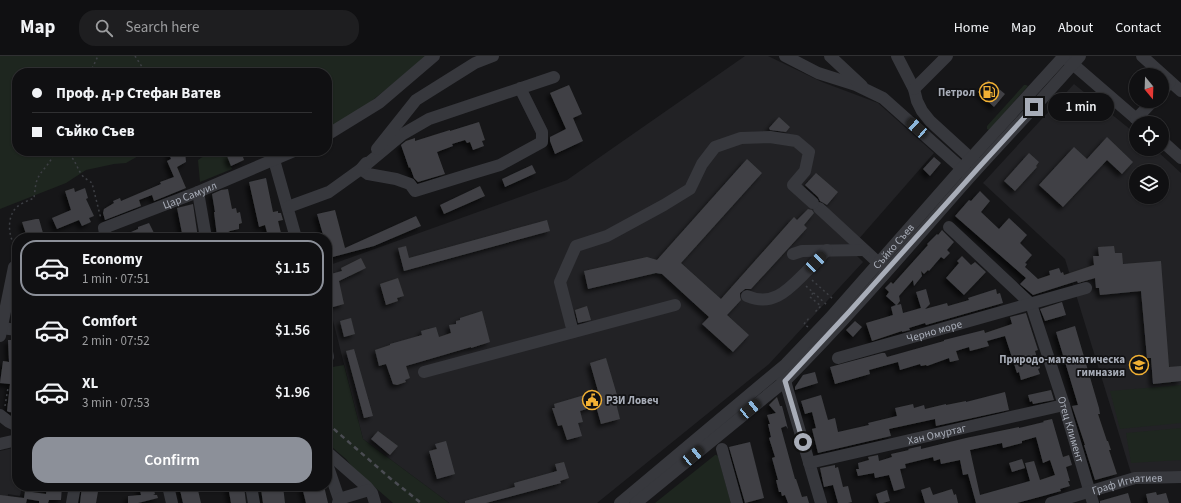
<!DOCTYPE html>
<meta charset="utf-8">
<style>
body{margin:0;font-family:"Source Sans 3",sans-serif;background:#1e1e20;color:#f1f3f6;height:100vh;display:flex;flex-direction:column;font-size:15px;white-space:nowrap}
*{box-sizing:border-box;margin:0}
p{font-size:13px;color:#9c9d9f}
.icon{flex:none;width:22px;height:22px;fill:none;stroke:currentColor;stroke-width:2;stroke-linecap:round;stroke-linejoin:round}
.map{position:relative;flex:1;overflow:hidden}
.side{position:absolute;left:12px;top:177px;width:320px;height:258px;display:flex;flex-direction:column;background:#101012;border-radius:16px;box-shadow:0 1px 3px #0004,0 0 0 1px #303032}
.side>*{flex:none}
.banner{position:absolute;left:12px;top:12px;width:320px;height:88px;border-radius:16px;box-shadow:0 1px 3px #0004,0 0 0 1px #303032;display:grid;align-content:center;height:88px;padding:0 20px;background:#101012}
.needle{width:26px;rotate:161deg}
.controls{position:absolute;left:1129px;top:12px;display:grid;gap:8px}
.controls a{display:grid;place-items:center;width:40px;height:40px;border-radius:50%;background:#101012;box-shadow:0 1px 3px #0004,0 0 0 1px #303032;font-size:20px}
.end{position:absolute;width:18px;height:18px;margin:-9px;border:5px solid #a8adb8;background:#111;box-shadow:0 0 0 2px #111}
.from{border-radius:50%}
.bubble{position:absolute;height:28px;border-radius:14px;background:#101012;box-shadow:0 1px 3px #0004,0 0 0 1px #303032;font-size:13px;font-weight:600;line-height:28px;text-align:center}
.car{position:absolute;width:12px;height:24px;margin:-12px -6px;border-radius:5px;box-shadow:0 0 3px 1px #0007;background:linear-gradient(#222 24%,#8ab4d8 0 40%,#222 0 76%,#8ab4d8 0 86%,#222 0)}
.banner b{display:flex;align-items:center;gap:14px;height:38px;font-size:15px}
.banner b+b{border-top:1px solid #303032}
.banner i{width:10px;height:10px;background:#f1f3f6}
ul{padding:7px 0 0;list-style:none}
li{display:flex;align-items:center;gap:12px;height:56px;margin:0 8px 6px;padding:0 12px;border:2px solid transparent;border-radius:16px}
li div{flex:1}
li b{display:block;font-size:15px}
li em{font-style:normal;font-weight:600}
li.selected{border-color:#8c9099}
li>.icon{width:36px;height:36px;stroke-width:1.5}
.action{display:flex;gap:8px;margin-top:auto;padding:8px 20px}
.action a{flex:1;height:46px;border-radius:16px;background:#8c9099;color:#fff;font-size:16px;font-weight:600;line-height:46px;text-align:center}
header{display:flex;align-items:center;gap:24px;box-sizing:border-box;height:56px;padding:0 20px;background:#101012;border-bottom:1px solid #303032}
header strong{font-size:19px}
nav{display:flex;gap:22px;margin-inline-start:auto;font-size:14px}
.search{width:280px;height:36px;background:#1e1e20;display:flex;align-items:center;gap:10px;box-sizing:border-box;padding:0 14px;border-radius:16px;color:#9c9d9f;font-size:15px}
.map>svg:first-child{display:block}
.built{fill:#222225;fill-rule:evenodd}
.green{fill:#1e261f}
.building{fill:#404145;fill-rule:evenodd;filter:url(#shadow)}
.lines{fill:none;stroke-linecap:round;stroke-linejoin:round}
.path{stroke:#3d3f44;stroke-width:1.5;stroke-dasharray:2 3;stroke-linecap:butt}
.minor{stroke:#37383d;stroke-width:12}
.rail{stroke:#4a4c52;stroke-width:2.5;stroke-dasharray:5 4;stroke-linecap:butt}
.route{stroke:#a8adb8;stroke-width:5}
.labels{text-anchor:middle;stroke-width:3.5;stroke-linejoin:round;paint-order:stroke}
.poi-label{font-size:11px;font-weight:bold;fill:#a8adb8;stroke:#111113;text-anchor:end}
.street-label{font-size:11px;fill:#a8adb8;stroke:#111113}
</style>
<header>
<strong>Map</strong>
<div class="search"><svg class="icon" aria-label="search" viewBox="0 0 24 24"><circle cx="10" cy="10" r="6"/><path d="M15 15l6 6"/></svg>Search here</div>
<nav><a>Home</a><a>Map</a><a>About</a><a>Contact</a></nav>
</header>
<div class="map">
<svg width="1181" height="447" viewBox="0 0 1181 447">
<defs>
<filter id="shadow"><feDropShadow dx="-3.5" dy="3.5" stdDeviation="2" flood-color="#0009"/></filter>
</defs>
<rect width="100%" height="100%" fill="#161618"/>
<path class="built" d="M745,0H768L822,26L878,47L934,97L850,193L863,206L769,308L597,447H449L363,383L327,241V210L567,124Z
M1074,28L1136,78V93H1155L1181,117V415L1131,417L1065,203L983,127ZM1136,115H1162V141H1136Z
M17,391V430H22L20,440L8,438L7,447H0V395Z"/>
<path class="green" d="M0,0H426L394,27L364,51L327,73V17H17V95H147L126,107L114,108L86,114L66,127L0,153Z
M1024,29H1026L1028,30L989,74L987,73V70Z
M211,95H238L227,100L232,113L200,126L198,104Z
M344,309L363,383L449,447H393L354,413L346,403L327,387V312Z
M1181,329V367L1120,373L1110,335Z
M1181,372V404L1131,407L1126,377Z
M715,399H716L718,400L731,447H655Z"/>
<path class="building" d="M988,24L1005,38L994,51L978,36Z
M569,29L582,58L573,62L583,85L555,98L550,85V81L566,73L550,37Z
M779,61L790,71L786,76L770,74L769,72Z
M479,66L485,84L482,85L484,90L473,94L470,86L467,87L465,84L452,88L453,90L437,96L445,118L418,126L414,122L410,111L409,112L401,89L406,85L415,82V85L450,74V75Z
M1107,81L1133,106L1122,118L1107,104L1063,151L1039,129L1074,91L1087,103Z
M168,95H185L186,106L177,111L186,132L154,145L152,139L139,144L141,150L105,164L103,157L104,153L114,147L113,145L120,142L121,145L161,128L160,126L174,121L167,105L171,103Z
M238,95H241L244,104L231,110L227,100Z
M1029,97L1039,106L1036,110L1037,111L1015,135L1004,125Z
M934,101L941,107L930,120L923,113Z
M747,103L762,117L681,207L721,243L794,161L797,164L808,153L812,154L814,157L804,169L807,172L751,233H745L740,237V241L741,244L727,259L749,279L733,296L702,268L709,261L662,218L656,217L588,233L584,215L647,201L657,204Z
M532,109L536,117L505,131L502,123Z
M816,117L838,136L827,149L820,145L818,141L805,129Z
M266,122L273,156L278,155V157H281L283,164L278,165L281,177L268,180L265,169L259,171L249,126Z
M480,130L485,140L444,158L440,149Z
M74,132L75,136L85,132L88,142L86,143L94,160L89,162L91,166L82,170L79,164L57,173L52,162L71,154L65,135Z
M228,133L232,153L236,152L237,157L240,156L242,167L239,168V173L230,175L223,179L217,180L214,156H215L212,138L221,134Z
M980,135L990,145L981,156L999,173L1009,162L1027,179L1020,187L1032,199L1025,207L1027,208L1025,211L1038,223L1050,219L1049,215L1059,212L1061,217L1063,216L1064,219L1094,209L1093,200H1099L1098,191L1114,190L1115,197H1122L1123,208L1161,205L1169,311L1181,310V325L1153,328L1151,302H1147L1141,235L1100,239L1099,232H1096L1095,222L1078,227L1077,225L1033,239L1020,228L1026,222L955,160L969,144L971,145Z
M193,148L198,182H183L177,152Z
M335,154L345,192L416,160L421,170L374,190L329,202L327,195V182H324L317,158Z
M36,163H39L43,177L34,179L33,176L26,178L22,166Z
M547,164L550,175L404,215L398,192L406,190L409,202Z
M149,167L155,179L148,182H117L138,173V171Z
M942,174L954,186L947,194L950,197L944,203L941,201L929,215L928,214L924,218L921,215L922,220L914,230L913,224L899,240L900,245L897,249L901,248L903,257L921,252L916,236L926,233L930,248L925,253L947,247L948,250L969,244L968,242L996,233L997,238L1000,237L1003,247L926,269L925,267L909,272L910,274L902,276V275L872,285L866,267L893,259L891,251L896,249L886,240L889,236L885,232L891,226L893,228L928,189L927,188L937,178L938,179Z
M962,200L971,209L975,206L986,216L964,239L946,222L959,207L957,205Z
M361,202L366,212L339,225L344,248L333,251L327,225V219L342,215L341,212Z
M398,222L404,240L397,242L398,245L386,249L380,228Z
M1062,246L1066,259L1045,265L1040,253Z
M587,250L591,264L578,267L575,254Z
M482,255L490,286L471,292V291L406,310L410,322L405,324L406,326L397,329L393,328L386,308L379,310L375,294L390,289V288L422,279L421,275L436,271L439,281L451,277L449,269L456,268V265L460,264V262Z
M1026,257L1038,294L1035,295L1040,312L1038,313L1040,318L1021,324L1019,316L1017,317L1005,280L987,285L989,290L970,295L969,291L956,295L959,304L950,306L949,302L927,310L926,309L921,310L920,308L900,314L898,306L869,314L870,318L835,328L830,311L882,297H885L887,301L944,285V284L984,274L985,277L1012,268L1010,261Z
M351,262L355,278L344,281L340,265Z
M855,265L862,271L853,281L846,274Z
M1075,270L1099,352L1100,358H1098L1107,385H1108L1111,394H1109L1117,418L1095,424L1084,389H1085L1072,350L1078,349L1056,276Z
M8,284H17V357L9,356L7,355L10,328L0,327L3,305L9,306Z
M354,293L373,360L364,362L346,295Z
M606,302L617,339H614L620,363L601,368L596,350L580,355L583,366L578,367L582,380L567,384L562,369L558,370L552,352H555L554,348L598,335L590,307Z
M815,316L818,327L795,334V331L803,319Z
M1051,334L1054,344L1033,348L1032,345L1030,346L1028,339Z
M1005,336L1009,354L936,370L935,363L889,373L891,380L818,397L812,373L816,372L812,356L805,358L801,345L821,339L828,364L835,362L838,376L869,369L868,367L897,360L895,352L913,348L914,352L924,349L925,353L946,348V349L966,345V346Z
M777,341L780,350H782L788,373L786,370L781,372L795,423H796L802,441L807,440L809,447H788L785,439L782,440L781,436H779L776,424H778L772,402L775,401L769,382L771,381L768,368H770L767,359L776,357L769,349Z
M1052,363L1063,401L1069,399L1072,409L1066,411L1070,425H1068L1070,430L1060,433L1061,435L1043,440L1017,447H976L968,418L963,419L960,404L941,408L940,403L934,405L933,401L905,408L906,412L900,413L905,432L894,435L889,419L875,422L874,417L858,420L856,413H859L858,407L869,404L868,401L878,399L879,405L892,401L891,398L909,394L908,393L921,390V393L966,382L1019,371V372L1044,366L1043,365ZM1036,381L1043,407L1050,404L1055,419L1040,424L1034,405L1025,407L1030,425L980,439L970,394L1002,387L1003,392L1022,387V385Z
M378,375L398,390L390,399L371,383Z
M446,385L455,418L437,423L429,395L437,393L435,388Z
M750,386L764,442L745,447L729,391Z
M1022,403L1025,412L1012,416L1009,407Z
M564,406L569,422L560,425L561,427L486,447H465V445L515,431L514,427L557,415L555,408Z
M835,409V412L838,411L843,431L848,430L852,446L848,447H838L833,429L824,431L820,412Z
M47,430H62L61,444H49L48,447H39V445L27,443L26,447H0V439L24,442L25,435L46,438Z
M82,430H99L96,447H80Z
M139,430H153L155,438L153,439H157L158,442L138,447H128V440L141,439Z
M179,430H197L201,447H183Z
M228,430H244L246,447H231Z
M280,430H283L285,447H263L261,433Z
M306,430H324L328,447H306L302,431Z
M930,431L933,439L952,433L954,439L956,438L958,447H925L921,434Z
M887,434L890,445L883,447H879L876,438Z
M1156,436L1157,439L1166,437L1169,447H1148L1146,438Z
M1128,437L1131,447H1100V445Z"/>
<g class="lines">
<path class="path" d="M135,0L146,17
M90,17L98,0
M65,95C76,103 75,109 82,119C84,122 89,125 92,127L101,163
M17,192C9,184 7,166 13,156C16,149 27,145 34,142C35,136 35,126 39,120C44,111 53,106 53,95
M812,224L833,243
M806,230L827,249
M813,237L810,241L821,250L815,256
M808,271L804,268L809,262
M5,350L8,332"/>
<g class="minor">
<path d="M785,0L818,17L856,29L883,42L967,117"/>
<path d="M830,0L862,30"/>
<path d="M897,0L914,33L917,45L922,55L930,65L977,108"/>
<path d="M1142,0L1181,35"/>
<path d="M1068,4L1141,67"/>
<path d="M520,32L542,76V86L500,109L470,118L415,135L410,128L396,123L368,118L361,113L403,78L429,63L554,21"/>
<path d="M914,33L947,0"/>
<path d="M1162,35L1170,26"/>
<path d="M1136,63L1153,45"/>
<path d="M327,79L379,47L434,0"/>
<path d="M1162,85L1181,102"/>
<path d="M377,93L416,44L475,7L493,0"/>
<path d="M274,104L296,182"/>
<path d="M198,136L206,182"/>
<path d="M288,151L329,136L361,113L366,107"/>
<path d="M819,152L884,212"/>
<path id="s1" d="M949,171L1031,248L1064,349L1093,447"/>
<path id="s2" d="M106,182L104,172L198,136L294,95"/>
<path d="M793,198L802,195L864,194"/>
<path d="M747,240C772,251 787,235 803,219C811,211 819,202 827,194"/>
<path d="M2,272L17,274"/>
<path d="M573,276L560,226L576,190L607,180L664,149L690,133L702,108L715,91L741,82L770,81L796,85L809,96L805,115L793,129L813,147"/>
<path d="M0,280L14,211"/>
<path d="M327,296L328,301H327"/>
<path id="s3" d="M838,302L1086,232"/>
<path d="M424,316L675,249"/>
<path d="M780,319L785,325L821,447"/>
<path d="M0,359L9,366L17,370"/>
<path d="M0,388L17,384"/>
<path d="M722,393L737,447"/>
<path d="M327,396L367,431L372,437L375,447"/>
<path id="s4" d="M809,407L1064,349"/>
<path d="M327,408L339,443L338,447"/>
<path d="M168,430L172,447"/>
<path d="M251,430L254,447"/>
<path d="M339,443L369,434"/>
<path d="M72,447L75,430"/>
<path id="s5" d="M620,447L786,308L830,262L962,112L1064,0"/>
<path d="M636,447L785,325C847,263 904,196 962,130C1001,86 1042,44 1080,0"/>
<path id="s6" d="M1051,447L1135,422L1181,421"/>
</g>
<path class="rail" d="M327,367L391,423L421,447"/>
</g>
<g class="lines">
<path class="route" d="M803,386L785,325L849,256L980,110L1034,51"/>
</g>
<defs>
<symbol id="fuel-ring" viewBox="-11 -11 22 22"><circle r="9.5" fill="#111113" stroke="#f2b134" stroke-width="1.5"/><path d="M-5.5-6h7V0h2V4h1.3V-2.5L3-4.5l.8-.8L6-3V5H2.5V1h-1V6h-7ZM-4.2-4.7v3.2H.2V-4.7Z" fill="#f2b134"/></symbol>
<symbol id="school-ring" viewBox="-11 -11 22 22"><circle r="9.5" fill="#111113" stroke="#f2b134" stroke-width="1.5"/><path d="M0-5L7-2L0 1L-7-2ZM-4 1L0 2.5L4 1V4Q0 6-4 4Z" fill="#f2b134"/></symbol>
<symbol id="civic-ring" viewBox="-11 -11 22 22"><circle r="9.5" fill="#111113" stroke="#f2b134" stroke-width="1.5"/><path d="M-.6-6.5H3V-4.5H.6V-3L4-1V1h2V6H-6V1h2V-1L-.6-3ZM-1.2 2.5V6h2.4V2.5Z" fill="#f2b134"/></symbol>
</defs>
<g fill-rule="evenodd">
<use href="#fuel-ring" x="978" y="25" width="22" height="22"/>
<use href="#school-ring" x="1128" y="298" width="22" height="22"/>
<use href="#civic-ring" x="581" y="333" width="22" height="22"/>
</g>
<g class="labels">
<g class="poi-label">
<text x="975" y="40">Петрол</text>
<text x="1125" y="307">Природо-математическа<tspan x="1125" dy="13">гимназия</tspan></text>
<text x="606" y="348" text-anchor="start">РЗИ Ловеч</text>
</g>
<g class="street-label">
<text dy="4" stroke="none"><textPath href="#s2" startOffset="102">Цар Самуил</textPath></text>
<text dy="4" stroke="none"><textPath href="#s5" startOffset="376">Съйко Съев</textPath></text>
<text dy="4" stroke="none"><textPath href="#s3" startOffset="100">Черно море</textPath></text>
<text dy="4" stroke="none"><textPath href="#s1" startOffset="244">Отец Климент</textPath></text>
<text dy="4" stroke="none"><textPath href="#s4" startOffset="131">Хан Омуртаг</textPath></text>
<text dy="4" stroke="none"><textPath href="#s6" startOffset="79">Граф Игнатиев</textPath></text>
</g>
</g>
</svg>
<div class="controls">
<a><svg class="needle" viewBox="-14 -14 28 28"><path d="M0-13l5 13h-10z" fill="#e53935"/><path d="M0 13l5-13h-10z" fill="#9c9d9f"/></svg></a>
<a><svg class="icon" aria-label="locate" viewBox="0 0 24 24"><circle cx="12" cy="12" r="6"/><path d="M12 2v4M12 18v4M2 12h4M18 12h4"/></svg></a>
<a><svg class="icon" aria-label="layers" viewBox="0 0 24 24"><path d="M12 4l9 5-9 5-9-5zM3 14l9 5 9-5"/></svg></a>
</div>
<i class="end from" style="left:803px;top:386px"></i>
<i class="end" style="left:1034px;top:51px"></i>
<div class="bubble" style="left:1048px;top:37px;width:66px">1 min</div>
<i class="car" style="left:917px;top:72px;rotate:312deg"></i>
<i class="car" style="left:816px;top:206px;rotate:44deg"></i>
<i class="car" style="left:750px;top:353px;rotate:51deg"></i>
<i class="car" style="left:693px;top:400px;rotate:51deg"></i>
<div class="banner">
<b><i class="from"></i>Проф. д-р Стефан Ватев</b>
<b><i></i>Съйко Съев</b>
</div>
<section class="side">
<ul>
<li class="selected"><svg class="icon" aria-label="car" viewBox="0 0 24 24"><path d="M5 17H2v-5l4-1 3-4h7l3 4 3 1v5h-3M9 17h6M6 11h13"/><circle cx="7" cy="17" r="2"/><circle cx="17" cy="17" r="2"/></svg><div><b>Economy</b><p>1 min · 07:51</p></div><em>$1.15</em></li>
<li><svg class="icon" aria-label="car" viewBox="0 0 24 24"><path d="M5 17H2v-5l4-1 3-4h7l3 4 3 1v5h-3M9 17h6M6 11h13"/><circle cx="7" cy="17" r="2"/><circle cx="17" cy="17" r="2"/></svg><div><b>Comfort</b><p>2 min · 07:52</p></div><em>$1.56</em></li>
<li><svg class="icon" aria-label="car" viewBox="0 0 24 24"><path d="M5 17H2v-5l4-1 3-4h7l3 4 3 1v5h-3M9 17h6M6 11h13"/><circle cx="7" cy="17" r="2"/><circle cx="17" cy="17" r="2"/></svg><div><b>XL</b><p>3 min · 07:53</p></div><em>$1.96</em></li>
</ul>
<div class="action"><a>Confirm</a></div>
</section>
</div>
